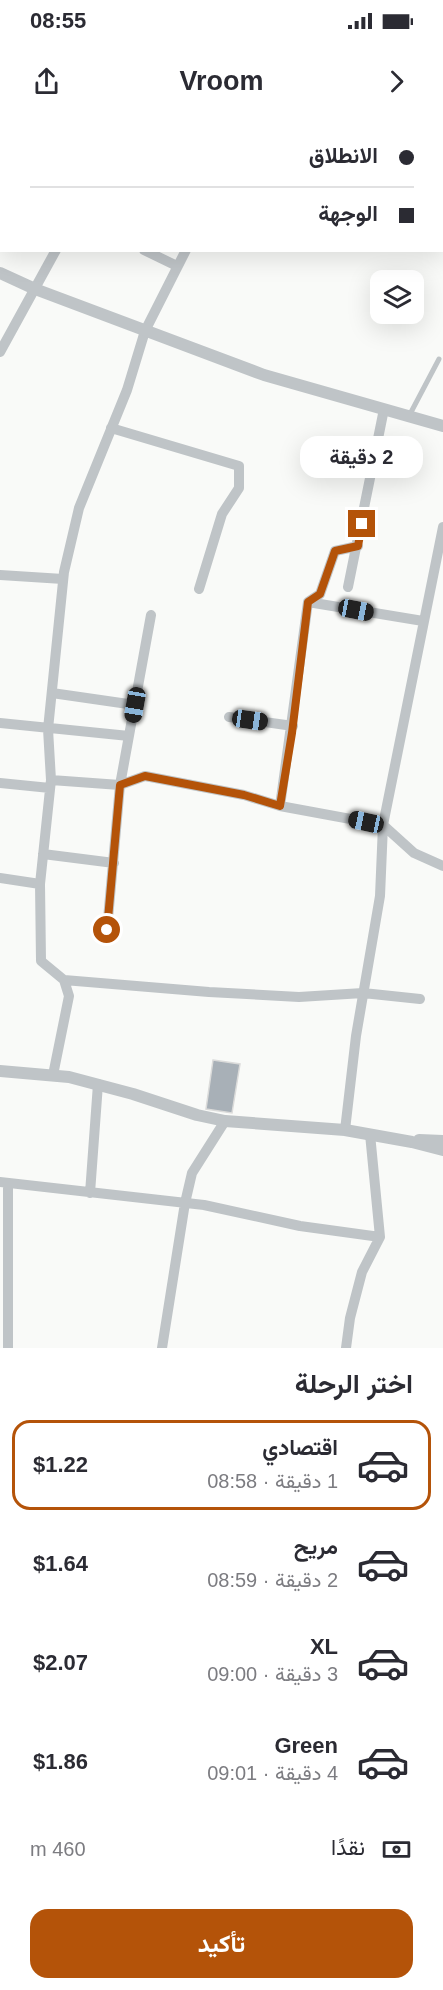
<!DOCTYPE html>
<html lang="ar">
<meta charset="utf-8">
<style>
body{margin:0;font-family:Arial,Vazirmatn,sans-serif;background:#f2f2f3;color:#2b2b33;direction:rtl;height:100vh;display:flex;flex-direction:column;font-size:22px;white-space:nowrap}
*{box-sizing:border-box;margin:0}
p{font-size:20px;color:#7c7c81}
.icon{flex:none;width:33px;height:33px;fill:none;stroke:currentColor;stroke-width:2;stroke-linecap:round;stroke-linejoin:round}
.map{position:relative;height:1228px;overflow:hidden;direction:ltr}
.side{display:flex;flex-direction:column;background:#fff;flex:1}
.side>*{flex:none}
.top-card{position:absolute;left:0px;top:0px;width:444px;height:132px;box-shadow:0 6px 24px #0002;direction:rtl;display:grid;align-content:center;height:132px;padding:0 30px;background:#fff}
.fabs{position:absolute;left:370px;top:150px;display:grid;gap:12px}
.fabs a{display:grid;place-items:center;width:54px;height:54px;border-radius:12px;background:#fff;box-shadow:0 6px 24px #0002;font-size:30px}
.end{position:absolute;width:27px;height:27px;margin:-14px;border:8px solid #b45309;background:#fff;box-shadow:0 0 0 3px #fff}
.from{border-radius:50%}
.bubble{position:absolute;height:42px;border-radius:18px;background:#fff;box-shadow:0 6px 24px #0002;font-size:20px;font-weight:700;line-height:42px;text-align:center;direction:rtl}
.car{position:absolute;width:18px;height:36px;margin:-18px -9px;border-radius:8px;box-shadow:0 0 4px 2px #0007;background:linear-gradient(#222 24%,#8ab4d8 0 40%,#222 0 76%,#8ab4d8 0 86%,#222 0)}
.top-card b{display:flex;align-items:center;gap:21px;height:57px;font-size:22px}
.top-card b+b{border-top:2px solid #e1e1e2}
.top-card i{width:15px;height:15px;background:#2b2b33}
ul{padding:0;list-style:none}
li{display:flex;align-items:center;gap:18px;height:90px;margin:0 12px 9px;padding:0 18px;border:3px solid transparent;border-radius:18px}
li div{flex:1}
li b{display:block;font-size:22px}
li em{font-style:normal;font-weight:700}
li.on{border-color:#b45309}
li>.icon{width:54px;height:54px;stroke-width:1.5}
h2{padding:0 30px;font-size:27px;line-height:72px}
.pay{display:flex;align-items:center;gap:15px;height:66px;padding:0 30px;font-size:22px}
.pay p{margin-inline-start:auto}
.cta{display:flex;gap:12px;margin-top:auto;padding:12px 30px}
.cta a{flex:1;height:69px;border-radius:18px;background:#b45309;color:#fff;font-size:24px;font-weight:700;line-height:69px;text-align:center}
.status{display:flex;justify-content:space-between;align-items:center;height:42px;padding:0 30px;background:#fff;direction:ltr}
.status svg{height:16px;fill:currentColor}
header{display:flex;justify-content:space-between;align-items:center;height:78px;padding:0 30px;background:#fff;font-size:27px;font-weight:700}
.map>svg:first-child{display:block}
.building{fill:#a8b0b7;stroke:#dbdbda;stroke-width:1.5}
.lines{fill:none;stroke-linecap:round;stroke-linejoin:round}
.service{stroke:#bfc4c7;stroke-width:5}
.minor{stroke:#bfc4c7;stroke-width:10}
.tertiary{stroke:#bfc4c7;stroke-width:12}
.route{stroke:#b45309;stroke-width:8}
</style>
<div class="status"><b>08:55</b><svg viewBox="0 0 49 12"><path d="M0 12V9h3v3zM5 12V6h3v6zM10 12V3h3v9zM15 12V0h3v12zM26 1h20v11H26zM47 4h2v5h-2z"/></svg></div>
<header><svg class="icon" aria-label="forward" viewBox="0 0 24 24"><path d="M9 5l7 7-7 7"/></svg>Vroom<svg class="icon" aria-label="share" viewBox="0 0 24 24"><path d="M12 15V3M7 8l5-5 5 5M5 13v7h14v-7"/></svg></header>
<div class="map">
<svg width="443" height="1228" viewBox="0 0 443 1228">
<rect width="100%" height="100%" fill="#f9faf8"/>
<path class="building" d="M213,940L240,944L232,993L206,989Z"/>
<g class="lines">
<path class="service" d="M409,296L439,239"/>
<path class="minor" d="M274,2L275,0
M144,130L177,146
M0,232L56,130
M111,308L239,346V368L222,394L199,469
M0,455L63,459
M348,467L384,289
M308,482L423,501
M52,573L135,585
M229,597L293,606
M0,603L129,616
M51,660L120,665L145,656L244,675L280,686L383,705L414,733L443,746
M0,663L50,668
M280,686L308,482L320,474L335,431L358,426
M43,734L114,743
M0,758L40,764
M107,810L120,665L151,495
M64,860L209,872L299,877L363,873L420,879
M53,955L69,876L64,860L41,841L40,764L51,660L48,609L64,452L79,388L127,270L145,211L186,130
M345,1010L356,916L380,776L383,705L443,407
M0,1062L204,1085L300,1106L380,1117
M90,1073L98,964
M8,1228V1063
M162,1228L185,1083L192,1053L225,1001
M346,1228L350,1198L362,1152L380,1117L370,1014"/>
<path class="tertiary" d="M0,153L35,169L264,255L443,306
M0,951L69,957L133,974L197,995L225,1001L345,1010L412,1022L443,1030
M419,1020L443,1021"/>
</g>
<g class="lines">
<path class="route" d="M107,810L120,665L145,656L244,675L280,686L292,613L308,482L320,474L335,431L358,426L362,404"/>
</g>
</svg>
<div class="fabs">
<a><svg class="icon" aria-label="layers" viewBox="0 0 24 24"><path d="M12 4l9 5-9 5-9-5zM3 14l9 5 9-5"/></svg></a>
</div>
<i class="end from" style="left:107px;top:810px"></i>
<i class="end" style="left:362px;top:404px"></i>
<div class="bubble" style="left:300px;top:316px;width:123px">2 دقيقة</div>
<i class="car" style="left:356px;top:490px;rotate:101deg"></i>
<i class="car" style="left:135px;top:585px;rotate:190deg"></i>
<i class="car" style="left:250px;top:600px;rotate:98deg"></i>
<i class="car" style="left:366px;top:702px;rotate:282deg"></i>
<div class="top-card">
<b><i class="from"></i>الانطلاق</b>
<b><i></i>الوجهة</b>
</div>
</div>
<section class="side">
<h2>اختر الرحلة</h2>
<ul>
<li class="on"><svg class="icon" aria-label="car" viewBox="0 0 24 24"><path d="M5 17H2v-5l4-1 3-4h7l3 4 3 1v5h-3M9 17h6M6 11h13"/><circle cx="7" cy="17" r="2"/><circle cx="17" cy="17" r="2"/></svg><div><b>اقتصادي</b><p>1 دقيقة · 08:58</p></div><em>$1.22</em></li>
<li><svg class="icon" aria-label="car" viewBox="0 0 24 24"><path d="M5 17H2v-5l4-1 3-4h7l3 4 3 1v5h-3M9 17h6M6 11h13"/><circle cx="7" cy="17" r="2"/><circle cx="17" cy="17" r="2"/></svg><div><b>مريح</b><p>2 دقيقة · 08:59</p></div><em>$1.64</em></li>
<li><svg class="icon" aria-label="car" viewBox="0 0 24 24"><path d="M5 17H2v-5l4-1 3-4h7l3 4 3 1v5h-3M9 17h6M6 11h13"/><circle cx="7" cy="17" r="2"/><circle cx="17" cy="17" r="2"/></svg><div><b>XL</b><p>3 دقيقة · 09:00</p></div><em>$2.07</em></li>
<li><svg class="icon" aria-label="car" viewBox="0 0 24 24"><path d="M5 17H2v-5l4-1 3-4h7l3 4 3 1v5h-3M9 17h6M6 11h13"/><circle cx="7" cy="17" r="2"/><circle cx="17" cy="17" r="2"/></svg><div><b>Green</b><p>4 دقيقة · 09:01</p></div><em>$1.86</em></li>
</ul>
<div class="pay"><svg class="icon" aria-label="cash" viewBox="0 0 24 24"><path d="M3 7h18v10H3z"/><circle cx="12" cy="12" r="2"/></svg>نقدًا<p>460 m</p></div>
<div class="cta"><a>تأكيد</a></div>
</section>
